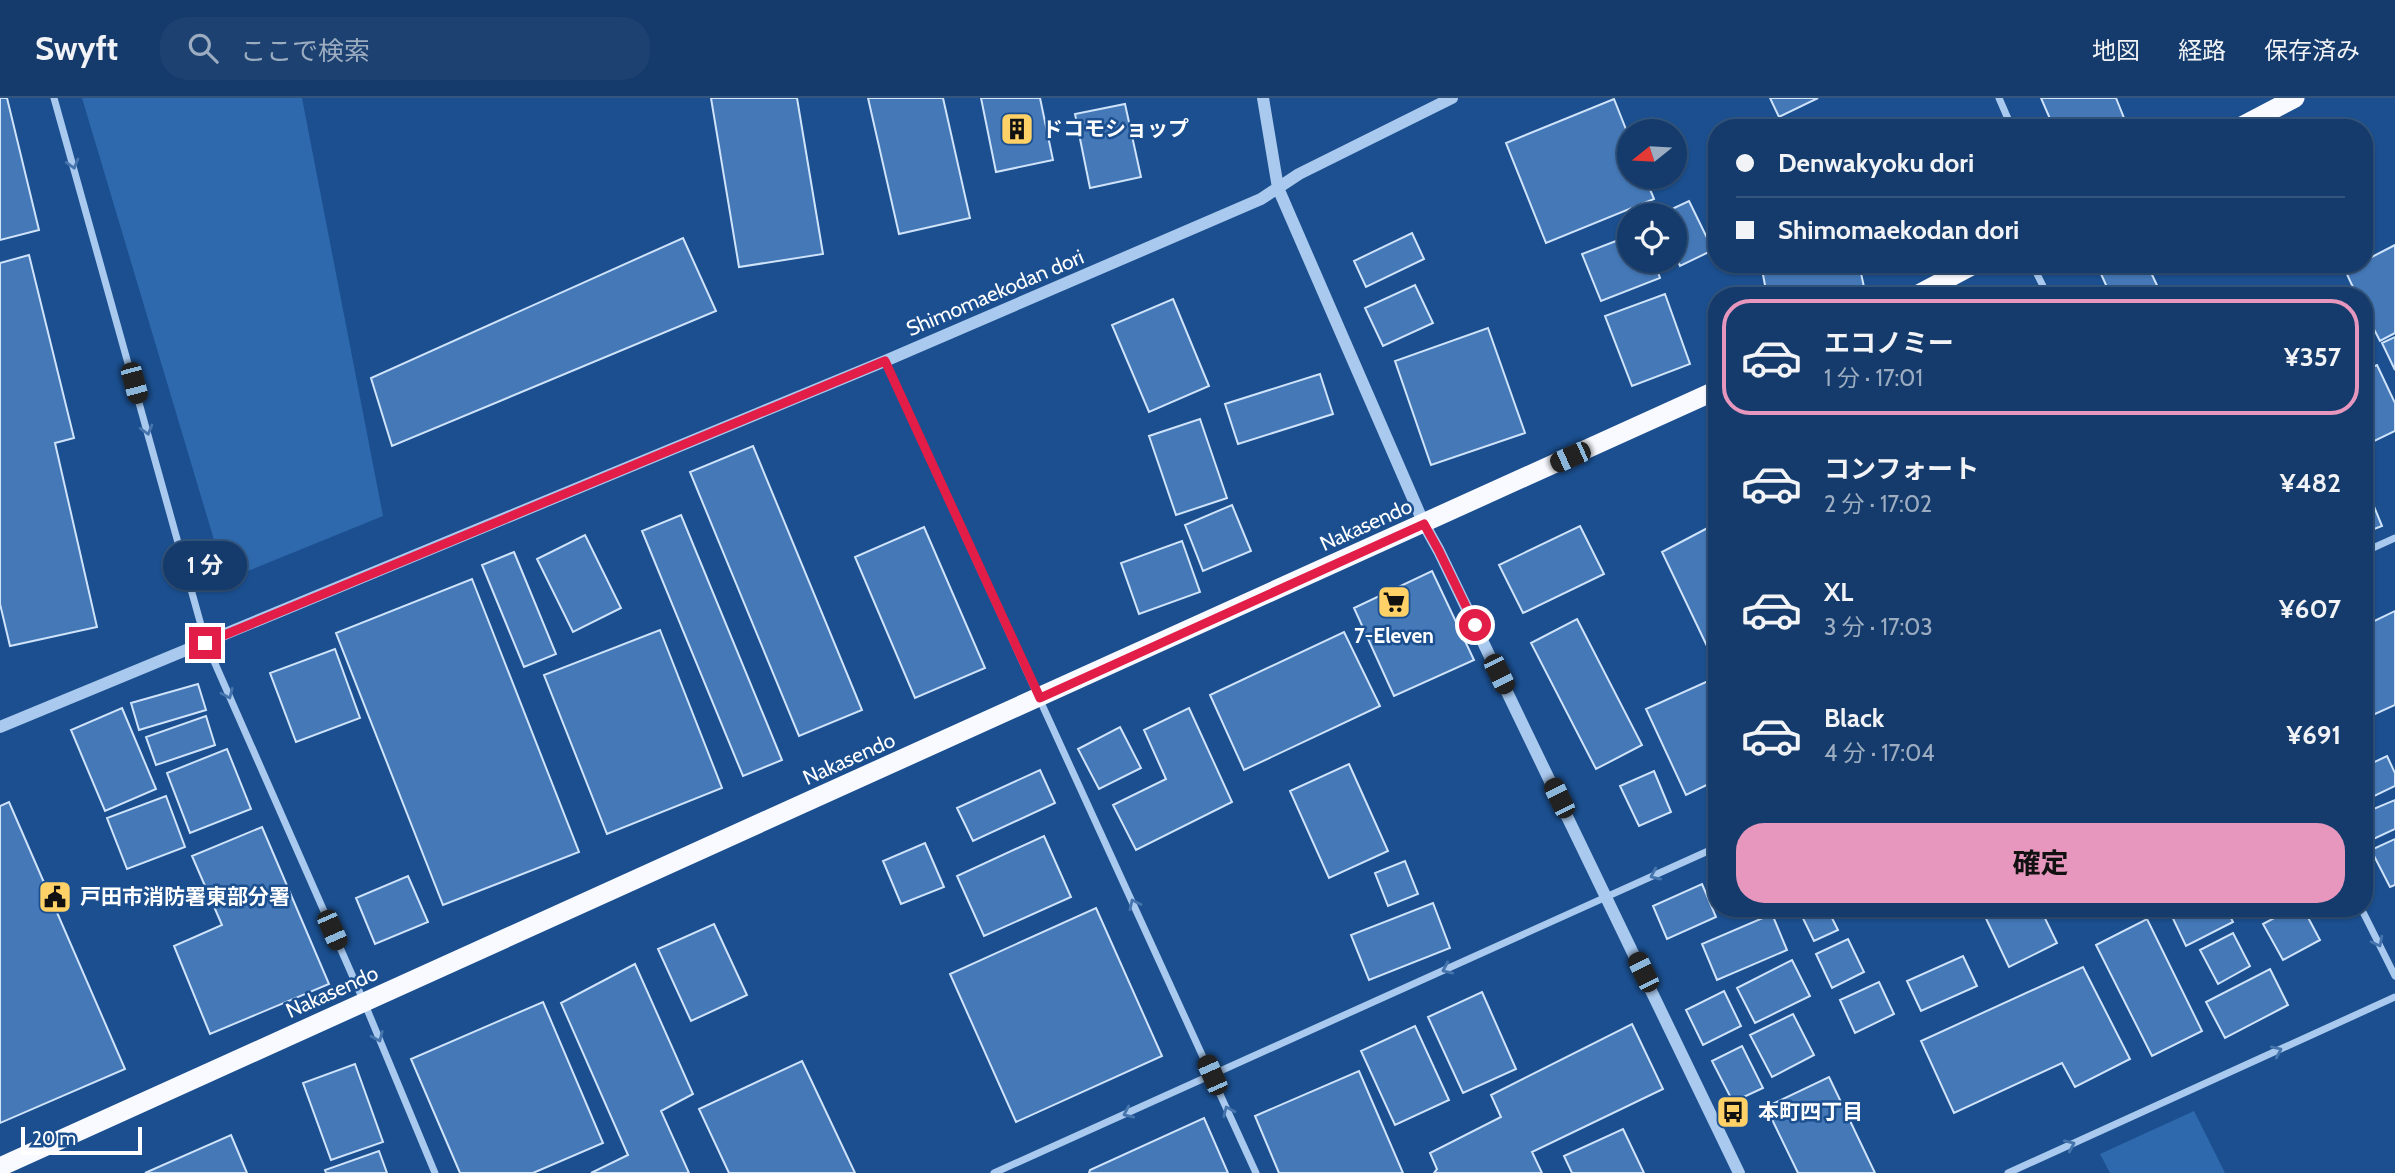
<!DOCTYPE html>
<html lang="ja">
<meta charset="utf-8">
<style>
body{margin:0;font-family:Cabin,"Noto Sans JP",sans-serif;background:#1d4271;color:#f1f3f6;height:100vh;display:flex;flex-direction:column;font-size:26px;white-space:nowrap}
*{box-sizing:border-box;margin:0}
p{font-size:23px;color:#9dadc1}
.icon{flex:none;width:38px;height:38px;fill:none;stroke:currentColor;stroke-width:2;stroke-linecap:round;stroke-linejoin:round}
.map{position:relative;flex:1;overflow:hidden}
.side{position:absolute;left:1708px;top:189px;width:665px;height:630px;display:flex;flex-direction:column;background:#143b6b;border-radius:28px;box-shadow:0 2px 5px #0004,0 0 0 2px #33557e}
.side>*{flex:none}
.top-card{position:absolute;left:1708px;top:21px;width:665px;height:154px;border-radius:28px;box-shadow:0 2px 5px #0004,0 0 0 2px #33557e;display:grid;align-content:center;height:154px;padding:0 28px;background:#143b6b}
.needle{width:46px;rotate:252deg}
.controls{position:absolute;left:1617px;top:21px;display:grid;gap:14px}
.controls a{display:grid;place-items:center;width:70px;height:70px;border-radius:50%;background:#143b6b;box-shadow:0 2px 5px #0004,0 0 0 2px #33557e;font-size:35px}
.scale{position:absolute;left:21px;bottom:18px;width:121px;box-sizing:border-box;padding-left:7px;border:4px solid #fff;border-top:0;font-size:19px;line-height:24px;white-space:nowrap;color:#fff;-webkit-text-stroke:5px #1b4f8f;paint-order:stroke}
.end{position:absolute;width:32px;height:32px;margin:-16px;border:9px solid #e11d48;background:#fff;box-shadow:0 0 0 4px #fff}
.from{border-radius:50%}
.bubble{position:absolute;height:49px;border-radius:24px;background:#143b6b;box-shadow:0 2px 5px #0004,0 0 0 2px #33557e;font-size:23px;font-weight:700;line-height:49px;text-align:center}
.car{position:absolute;width:21px;height:42px;margin:-21px -10px;border-radius:9px;box-shadow:0 0 5px 2px #0007;background:linear-gradient(#222 24%,#8ab4d8 0 40%,#222 0 76%,#8ab4d8 0 86%,#222 0)}
.top-card b{display:flex;align-items:center;gap:24px;height:66px;font-size:26px}
.top-card b+b{border-top:2px solid #33557e}
.top-card i{width:18px;height:18px;background:#f1f3f6}
ul{padding:12px 0 0;list-style:none}
li{display:flex;align-items:center;gap:21px;height:116px;margin:0 14px 10px;padding:0 14px;border:4px solid transparent;border-radius:28px}
li div{flex:1}
li b{display:block;font-size:26px}
li em{font-style:normal;font-weight:700}
li.selected{border-color:#e797bd}
li>.icon{width:63px;height:63px;stroke-width:1.5}
.action{display:flex;gap:14px;margin-top:auto;padding:14px 28px}
.action a{flex:1;height:80px;border-radius:28px;background:#e797bd;color:#111;font-size:28px;font-weight:700;line-height:80px;text-align:center}
header{display:flex;align-items:center;gap:42px;box-sizing:border-box;height:98px;padding:0 35px;background:#143b6b;border-bottom:2px solid #33557e}
header strong{font-size:33px}
nav{display:flex;gap:38px;margin-inline-start:auto;font-size:24px}
.search{width:490px;height:63px;background:#1d4271;display:flex;align-items:center;gap:18px;box-sizing:border-box;padding:0 24px;border-radius:28px;color:#9dadc1;font-size:26px}
.map>svg:first-child{display:block}
.green{fill:#2e69ad}
.building{fill:#4478b7;stroke:#cfe3fa;stroke-width:2}
.lines{fill:none;stroke-linecap:round;stroke-linejoin:round}
.minor{stroke:#a9c9ee;stroke-width:7}
.tertiary{stroke:#a9c9ee;stroke-width:12}
.trunk{stroke:#f8faff;stroke-width:19}
.oneway{stroke:#4674ac}
.route{stroke:#e11d48;stroke-width:9}
.labels{text-anchor:middle;stroke-width:5;stroke-linejoin:round;paint-order:stroke}
.poi-label{font-size:21px;font-weight:bold;fill:#fff;stroke:#1b4f8f;text-anchor:start}
.street-label{font-size:21px;fill:#fff;stroke:#1b4f8f}
</style>
<header>
<strong>Swyft</strong>
<div class="search"><svg class="icon" aria-label="search" viewBox="0 0 24 24"><circle cx="10" cy="10" r="6"/><path d="M15 15l6 6"/></svg>ここで検索</div>
<nav><a>地図</a><a>経路</a><a>保存済み</a></nav>
</header>
<div class="map">
<svg width="2395" height="1075" viewBox="0 0 2395 1075">
<rect width="100%" height="100%" fill="#1b4f8f"/>
<path class="green" d="M82,0H302L383,418L226,482Z
M2194,1013L2225,1075H2110L2100,1056Z"/>
<path class="building" d="M0,0H7L39,132L0,142Z
M711,0H797L823,156L739,169Z
M868,0H943L970,120L899,136Z
M981,0H1040L1053,62L996,74Z
M1770,0H1818L1779,19Z
M2041,0H2116L2128,30H2054Z
M1614,1L1629,39V79H1645L1654,101L1546,145L1506,45Z
M1125,6L1141,79L1090,90L1075,16Z
M1689,103L1713,152L1680,168L1675,157V117H1659Z
M1412,135L1424,161L1366,189L1354,163Z
M1629,138V163H1654L1660,180L1601,203L1582,156Z
M683,140L716,213L392,348L371,280Z
M2395,147V235L2380,243L2364,212V198H2357L2345,172L2357,166H2364V163Z
M29,157L74,340L55,345L97,529L10,548L0,506V165Z
M1761,166H1859L1864,189L1825,198H1767Z
M2121,166H2147L2162,198H2111L2101,176Z
M1415,187L1433,225L1383,248L1365,210Z
M1665,196L1690,266L1632,288L1605,218Z
M1173,201L1209,288L1149,314L1112,227Z
M1488,230L1525,335L1431,367L1395,263Z
M2395,239V272L2382,245Z
M2377,267L2395,305V333L2366,347L2364,273Z
M1320,276L1333,316L1238,346L1225,306Z
M1200,321L1227,400L1176,417L1149,338Z
M753,348L862,612L799,638L690,374Z
M2364,384L2382,428L2364,435Z
M1232,407L1251,453L1203,473L1185,427Z
M681,417L782,662L743,678L642,433Z
M1717,425V569L1662,454Z
M1580,428L1604,476L1523,515L1499,467Z
M924,429L985,570L915,600L855,459Z
M585,437L621,510L573,534L537,461Z
M1182,443L1200,494L1139,516L1121,465Z
M514,454L556,556L524,569L482,467Z
M1432,473L1474,562L1394,598L1354,510Z
M472,481L579,754L443,807L336,535Z
M2395,513V607L2364,621V528Z
M1577,521L1642,647L1596,671L1531,545Z
M660,532L722,690L607,736L544,577Z
M1344,534L1380,608L1244,672L1210,597Z
M335,551L360,620L296,644L270,575Z
M1717,579V682L1686,697L1646,611Z
M198,586L206,612L139,632L131,605Z
M122,610L156,691L105,713L71,632Z
M1189,610L1232,704L1136,752L1113,707L1166,681L1144,632Z
M206,618L215,647L156,667L146,639Z
M1120,629L1141,670L1099,691L1078,651Z
M227,651L251,711L190,735L167,675Z
M2387,658L2395,675V688L2364,703V669Z
M1349,666L1388,753L1329,780L1290,693Z
M1040,672L1055,705L973,743L957,710Z
M1654,673L1671,714L1639,728L1620,688Z
M166,698L185,749L127,771L107,720Z
M2395,702V731L2367,744L2364,739V715Z
M9,704L125,971L0,1025V708Z
M262,729L329,886L210,936L174,848L222,827L192,758Z
M1044,738L1071,799L984,838L957,778Z
M2395,741V787L2390,789L2371,752Z
M925,745L944,789L901,806L883,763Z
M1405,763L1418,796L1388,808L1375,775Z
M408,778L428,824L375,846L356,800Z
M1702,786L1716,819L1667,841L1653,808Z
M1433,805L1450,850L1369,882L1351,837Z
M1096,810L1162,958L1016,1024L950,876Z
M1798,810H1827L1838,832L1814,843Z
M1981,810H2040L2057,845L2009,869Z
M2168,810H2226L2233,824L2186,848Z
M2293,810H2303L2320,842L2283,862L2263,826Z
M1772,816L1787,852L1717,882L1702,846Z
M2147,821L2202,933L2152,958L2096,847Z
M714,826L747,897L691,923L658,851Z
M2233,835L2250,868L2218,886L2200,852Z
M1848,841L1864,874L1832,890L1816,856Z
M1963,858L1977,888L1921,913L1907,883Z
M1792,862L1810,898L1755,925L1737,890Z
M635,866L693,996L661,1013L689,1075H591L628,1057L561,905Z
M2083,869L2130,961L2075,989L2062,965L1954,1015L1921,943Z
M2270,871L2288,907L2225,940L2206,904Z
M1879,884L1894,916L1855,935L1840,902Z
M1724,893L1741,928L1703,947L1686,912Z
M1482,894L1516,971L1463,995L1428,919Z
M543,904L603,1045L533,1075H460L411,961Z
M1793,916L1814,957L1772,979L1750,937Z
M1632,926L1663,991L1532,1054L1542,1075H1434L1437,1071L1430,1055L1501,1019L1491,997Z
M1415,928L1449,1002L1395,1027L1361,953Z
M1742,948L1763,990L1733,1004L1712,963Z
M802,963L855,1075H729L699,1011Z
M355,966L383,1044L331,1062L303,985Z
M1359,973L1403,1075H1279L1255,1018Z
M1829,979L1875,1075H1798L1766,1009Z
M1204,1020L1228,1075H1089L1090,1072Z
M1623,1031L1644,1075H1572L1564,1058Z
M231,1037L247,1075H145Z
M379,1053L387,1075H326L325,1072Z"/>
<g class="lines">
<path class="minor" d="M54,0L206,545L364,904L435,1075
M1999,0L2012,30
M2032,166L2048,198
M885,263L1256,1075
M2364,454L2395,440
M2361,810L2395,878
M994,1075L1717,749
M2008,1075L2395,899"/>
<path class="tertiary" d="M1263,0L1278,90L1424,426L1439,453L1739,1075
M0,629L885,263L1261,101L1299,76L1452,0"/>
<path class="trunk" d="M2238,30L2295,0
M1915,198L1975,166
M0,1069L1717,292"/>
</g>
<defs><path id="oneway-chevron" d="M-2-3.5L2.5 0L-2 3.5" fill="none" stroke-width="1.6" stroke-linecap="round" stroke-linejoin="round" transform="scale(1.75)"/></defs>
<g class="oneway">
<use href="#oneway-chevron" transform="translate(73 66) rotate(74)"/>
<use href="#oneway-chevron" transform="translate(147 332) rotate(74)"/>
<use href="#oneway-chevron" transform="translate(228 596) rotate(66)"/>
<use href="#oneway-chevron" transform="translate(1655 777) rotate(156)"/>
<use href="#oneway-chevron" transform="translate(1134 806) rotate(-115)"/>
<use href="#oneway-chevron" transform="translate(2378 844) rotate(63)"/>
<use href="#oneway-chevron" transform="translate(1447 871) rotate(156)"/>
<use href="#oneway-chevron" transform="translate(378 939) rotate(67)"/>
<use href="#oneway-chevron" transform="translate(2277 953) rotate(-24)"/>
<use href="#oneway-chevron" transform="translate(1228 1013) rotate(-114)"/>
<use href="#oneway-chevron" transform="translate(1128 1015) rotate(156)"/>
<use href="#oneway-chevron" transform="translate(2070 1047) rotate(-24)"/>
</g>
<g class="lines">
<path class="route" d="M205,545L885,263L1040,600L1424,426L1439,453L1475,527"/>
</g>
<defs>
<symbol id="building-square" viewBox="-11 -11 22 22"><rect x="-9" y="-9" width="18" height="18" rx="4" fill="#ffd166" stroke="#1b4f8f"/><path d="M-4-6H4V6H1V3H-1V6H-4ZM-2.5-4.3h1.7v1.8h-1.7ZM.8-4.3h1.7v1.8H.8ZM-2.5-1h1.7V.8h-1.7ZM.8-1h1.7V.8H.8Z" fill="#111"/></symbol>
<symbol id="supermarket-square" viewBox="-11 -11 22 22"><rect x="-9" y="-9" width="18" height="18" rx="4" fill="#ffd166" stroke="#1b4f8f"/><path d="M-6-5.5h2.5l.6 2H6L4.5 2H-2.5L-4.4-4H-6ZM-1.5 3.2a1.3 1.3 0 1 0 .1 0ZM3 3.2a1.3 1.3 0 1 0 .1 0Z" fill="#111"/></symbol>
<symbol id="civic-square" viewBox="-11 -11 22 22"><rect x="-9" y="-9" width="18" height="18" rx="4" fill="#ffd166" stroke="#1b4f8f"/><path d="M-.6-6.5H3V-4.5H.6V-3L4-1V1h2V6H-6V1h2V-1L-.6-3ZM-1.2 2.5V6h2.4V2.5Z" fill="#111"/></symbol>
<symbol id="bus-square" viewBox="-11 -11 22 22"><rect x="-9" y="-9" width="18" height="18" rx="4" fill="#ffd166" stroke="#1b4f8f"/><path d="M-5-6H5V4H4V6H2V4H-2V6H-4V4H-5ZM-3.5-4V0h7V-4ZM-3.5 1.2v1.5H-2V1.2ZM2 1.2v1.5H3.5V1.2Z" fill="#111"/></symbol>
</defs>
<g fill-rule="evenodd">
<use href="#building-square" x="998" y="12" width="38" height="38"/>
<use href="#supermarket-square" x="1375" y="485" width="38" height="38"/>
<use href="#civic-square" x="36" y="780" width="38" height="38"/>
<use href="#bus-square" x="1714" y="995" width="38" height="38"/>
</g>
<g class="labels">
<g class="poi-label">
<text x="1042" y="38">ドコモショップ</text>
<text x="1394" y="545" text-anchor="middle">7-Eleven</text>
<text x="80" y="806">戸田市消防署東部分署</text>
<text x="1758" y="1021">本町四丁目</text>
</g>
<g class="street-label">
<text transform="translate(995 195) rotate(-23)" y="7">Shimomaekodan dori</text>
<text transform="translate(1366 427) rotate(-24)" y="7">Nakasendo</text>
<text transform="translate(849 661) rotate(-24)" y="7">Nakasendo</text>
<text transform="translate(332 894) rotate(-24)" y="7">Nakasendo</text>
</g>
</g>
</svg>
<div class="controls">
<a><svg class="needle" viewBox="-14 -14 28 28"><path d="M0-13l5 13h-10z" fill="#e53935"/><path d="M0 13l5-13h-10z" fill="#9dadc1"/></svg></a>
<a><svg class="icon" aria-label="locate" viewBox="0 0 24 24"><circle cx="12" cy="12" r="6"/><path d="M12 2v4M12 18v4M2 12h4M18 12h4"/></svg></a>
</div>
<div class="scale">20 m</div>
<i class="end from" style="left:1475px;top:527px"></i>
<i class="end" style="left:205px;top:545px"></i>
<div class="bubble" style="left:163px;top:443px;width:84px">1 分</div>
<i class="car" style="left:134px;top:285px;rotate:165deg"></i>
<i class="car" style="left:1570px;top:359px;rotate:246deg"></i>
<i class="car" style="left:1499px;top:576px;rotate:154deg"></i>
<i class="car" style="left:1559px;top:700px;rotate:334deg"></i>
<i class="car" style="left:332px;top:832px;rotate:156deg"></i>
<i class="car" style="left:1643px;top:874px;rotate:334deg"></i>
<i class="car" style="left:1212px;top:977px;rotate:336deg"></i>
<div class="top-card">
<b><i class="from"></i>Denwakyoku dori</b>
<b><i></i>Shimomaekodan dori</b>
</div>
<section class="side">
<ul>
<li class="selected"><svg class="icon" aria-label="car" viewBox="0 0 24 24"><path d="M5 17H2v-5l4-1 3-4h7l3 4 3 1v5h-3M9 17h6M6 11h13"/><circle cx="7" cy="17" r="2"/><circle cx="17" cy="17" r="2"/></svg><div><b>エコノミー</b><p>1 分 · 17:01</p></div><em>¥357</em></li>
<li><svg class="icon" aria-label="car" viewBox="0 0 24 24"><path d="M5 17H2v-5l4-1 3-4h7l3 4 3 1v5h-3M9 17h6M6 11h13"/><circle cx="7" cy="17" r="2"/><circle cx="17" cy="17" r="2"/></svg><div><b>コンフォート</b><p>2 分 · 17:02</p></div><em>¥482</em></li>
<li><svg class="icon" aria-label="car" viewBox="0 0 24 24"><path d="M5 17H2v-5l4-1 3-4h7l3 4 3 1v5h-3M9 17h6M6 11h13"/><circle cx="7" cy="17" r="2"/><circle cx="17" cy="17" r="2"/></svg><div><b>XL</b><p>3 分 · 17:03</p></div><em>¥607</em></li>
<li><svg class="icon" aria-label="car" viewBox="0 0 24 24"><path d="M5 17H2v-5l4-1 3-4h7l3 4 3 1v5h-3M9 17h6M6 11h13"/><circle cx="7" cy="17" r="2"/><circle cx="17" cy="17" r="2"/></svg><div><b>Black</b><p>4 分 · 17:04</p></div><em>¥691</em></li>
</ul>
<div class="action"><a>確定</a></div>
</section>
</div>
